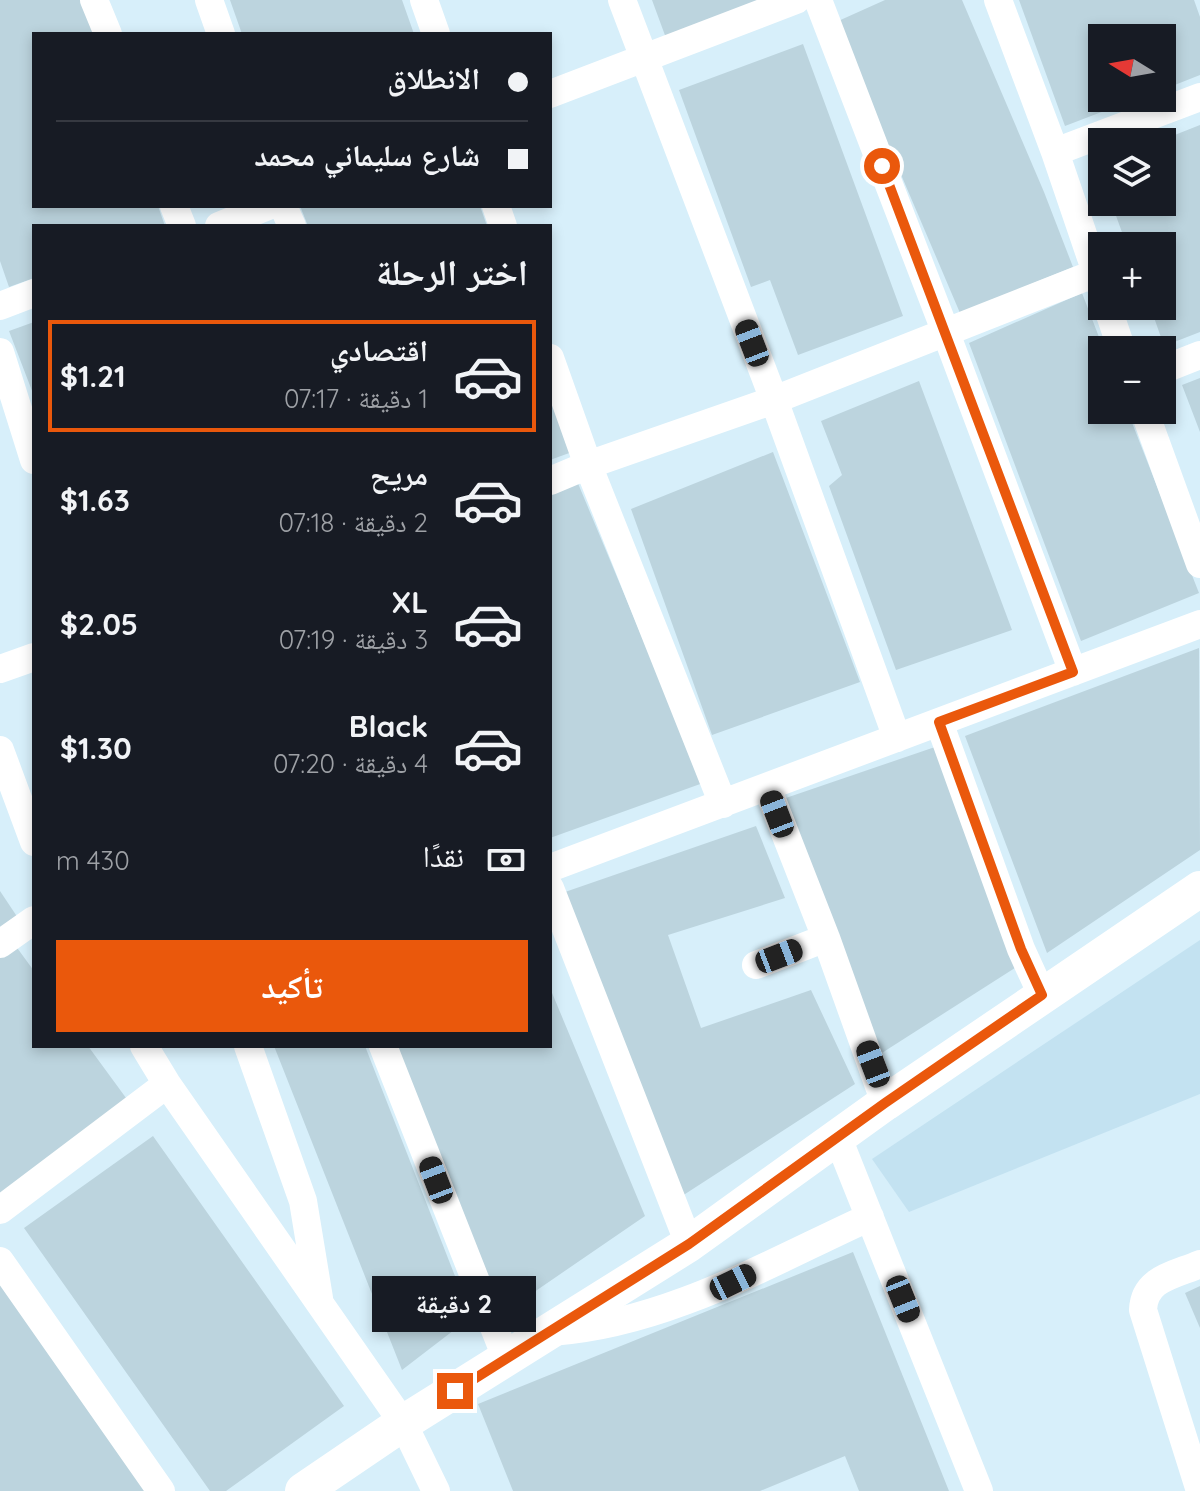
<!DOCTYPE html>
<html lang="ar">
<meta charset="utf-8">
<style>
body{margin:0;font-family:Quicksand,"Noto Naskh Arabic",sans-serif;background:#20242c;color:#f1f3f6;direction:rtl;height:100vh;display:flex;flex-direction:column;font-size:30px;white-space:nowrap}
*{box-sizing:border-box;margin:0}
p{font-size:26px;color:#9ea1a6}
.icon{flex:none;width:44px;height:44px;fill:none;stroke:currentColor;stroke-width:2;stroke-linecap:round;stroke-linejoin:round}
.map{position:relative;flex:1;overflow:hidden;direction:ltr}
.details{position:absolute;left:32px;top:224px;width:520px;height:824px;display:flex;flex-direction:column;background:#171b24;border-radius:0px;box-shadow:0 4px 12px #0003;direction:rtl}
.details>*{flex:none}
.guide{position:absolute;left:32px;top:32px;width:520px;height:176px;border-radius:0px;box-shadow:0 4px 12px #0003;direction:rtl;display:grid;align-content:center;height:176px;padding:0 24px;background:#171b24}
.needle{width:52px;rotate:281deg}
.controls{position:absolute;left:1088px;top:24px;display:grid;gap:16px}
.controls a{display:grid;place-items:center;width:88px;height:88px;border-radius:0px;background:#171b24;box-shadow:0 4px 12px #0003;font-size:40px}
.end{position:absolute;width:36px;height:36px;margin:-18px;border:10px solid #ea580c;background:#fff;box-shadow:0 0 0 4px #fff}
.from{border-radius:50%}
.bubble{position:absolute;height:56px;border-radius:0px;background:#171b24;box-shadow:0 4px 12px #0003;font-size:26px;font-weight:700;line-height:56px;text-align:center;direction:rtl}
.car{position:absolute;width:24px;height:48px;margin:-24px -12px;border-radius:10px;box-shadow:0 0 6px 2px #0007;background:linear-gradient(#222 24%,#8ab4d8 0 40%,#222 0 76%,#8ab4d8 0 86%,#222 0)}
.guide b{display:flex;align-items:center;gap:28px;height:76px;font-size:30px}
.guide b+b{border-top:2px solid #363941}
.guide i{width:20px;height:20px;background:#f1f3f6}
ul{padding:0;list-style:none}
li{display:flex;align-items:center;gap:24px;height:112px;margin:0 16px 12px;padding:0 8px;border:4px solid transparent;border-radius:0px}
li div{flex:1}
li b{display:block;font-size:30px}
li em{font-style:normal;font-weight:700}
li.selected{border-color:#ea580c}
li>.icon{width:72px;height:72px;stroke-width:1.5}
h2{padding:0 24px;font-size:36px;line-height:96px}
.pay{display:flex;align-items:center;gap:20px;height:88px;padding:0 24px;font-size:30px}
.pay p{margin-inline-start:auto}
.action{display:flex;gap:16px;margin-top:auto;padding:16px 24px}
.action a{flex:1;height:92px;border-radius:0px;background:#ea580c;color:#fff;font-size:32px;font-weight:700;line-height:92px;text-align:center}
.map>svg:first-child{display:block}
.built{fill:#c3e2f1}
.building{fill:#bcd4de}
.lines{fill:none;stroke-linecap:round;stroke-linejoin:round}
.minor{stroke:#fff;stroke-width:28}
.tertiary{stroke:#fff;stroke-width:36}
.route{stroke:#ea580c;stroke-width:10}
</style>
<div class="map">
<svg width="1200" height="1491" viewBox="0 0 1200 1491">
<rect width="100%" height="100%" fill="#d7effa"/>
<path class="built" d="M1200,940V1094L909,1212L872,1159Z"/>
<path class="building" d="M0,0H83L95,34H34V206H158L165,226H34V278L9,287L0,261Z
M230,0H402L414,34H242Z
M652,0H768L666,38Z
M885,0H962L1044,192L1073,267L960,313L836,22Z
M1019,0H1194L1200,17V75L1162,90V38H1102V98H1138L1065,126Z
M803,44L903,316L798,355L770,280L751,287L679,90Z
M1200,125V332L1164,346L1150,306H1162V246H1127L1111,202H1162V140Z
M300,206H480L487,226H308Z
M1082,293L1104,350L1102,410H1127L1199,593L1081,641L969,343Z
M34,322V396L9,331Z
M1200,378V432L1182,385Z
M919,381L1012,630L896,670L829,486L842,475L821,421Z
M550,394L572,452L550,460Z
M773,452L860,682L712,735L631,509Z
M577,481L703,783L550,838V494Z
M1199,648L1200,850L1047,953L965,736Z
M935,747L1018,966L874,1058L780,800Z
M756,826L785,898L668,935L701,1028L811,990L855,1084L682,1196L565,892Z
M0,891L20,921L0,935Z
M15,945L34,971V1046H88L129,1102L0,1196V956Z
M550,988L645,1216L502,1314L394,1046H550Z
M274,1046H365L471,1317L402,1370Z
M153,1136L344,1406L226,1491H210L24,1228Z
M853,1252L949,1491H859L845,1456L760,1491H513L478,1404Z
M0,1274L145,1491H0Z
M1200,1286V1328L1185,1293Z"/>
<g class="lines">
<path class="minor" d="M94,0L108,34
M209,0L221,34
M424,0L436,34
M622,0L774,400L897,738
M818,0L946,333L1073,672
M998,0L1055,152L1102,290
M550,94L796,0
M1055,152L1200,97
M174,206L182,226
M283,206L292,226
M496,206L503,226
M219,226L268,206
M0,306L34,293
M1107,306L1122,350
M0,352L34,460
M550,358L588,465L723,804
M1162,370L1200,355
M1144,410L1200,564
M550,481L588,465L774,400L1096,273
M0,669L34,657
M939,722L1021,949L1042,995
M0,750L34,842
M767,787L826,938L885,1103
M550,868L1200,624
M550,888L689,1244
M0,944L34,920
M756,965L826,938
M144,1046L167,1084L403,1423L436,1491
M248,1046L303,1201L319,1298
M383,1046L507,1360
M838,1138L979,1491
M0,1210L167,1084
M0,1261L161,1491
M552,1332C666,1324 769,1263 870,1217
M1200,1491L1143,1310C1144,1278 1175,1275 1200,1264"/>
<path class="tertiary" d="M303,1491L403,1423L689,1244L885,1103L1200,889"/>
</g>
<g class="lines">
<path class="route" d="M455,1391L689,1244L885,1103L1042,995L1021,949L939,722L1073,672L882,166"/>
</g>
</svg>
<div class="controls">
<a><svg class="needle" viewBox="-14 -14 28 28"><path d="M0-13l5 13h-10z" fill="#e53935"/><path d="M0 13l5-13h-10z" fill="#9ea1a6"/></svg></a>
<a><svg class="icon" aria-label="layers" viewBox="0 0 24 24"><path d="M12 4l9 5-9 5-9-5zM3 14l9 5 9-5"/></svg></a>
<a>+</a>
<a>−</a>
</div>
<i class="end from" style="left:882px;top:166px"></i>
<i class="end" style="left:455px;top:1391px"></i>
<div class="bubble" style="left:372px;top:1276px;width:164px">2 دقيقة</div>
<i class="car" style="left:752px;top:343px;rotate:339deg"></i>
<i class="car" style="left:777px;top:814px;rotate:339deg"></i>
<i class="car" style="left:779px;top:956px;rotate:69deg"></i>
<i class="car" style="left:873px;top:1064px;rotate:339deg"></i>
<i class="car" style="left:436px;top:1180px;rotate:339deg"></i>
<i class="car" style="left:733px;top:1282px;rotate:64deg"></i>
<i class="car" style="left:903px;top:1299px;rotate:158deg"></i>
<div class="guide">
<b><i class="from"></i>الانطلاق</b>
<b><i></i>شارع سليماني محمد</b>
</div>
<section class="details">
<h2>اختر الرحلة</h2>
<ul>
<li class="selected"><svg class="icon" aria-label="car" viewBox="0 0 24 24"><path d="M5 17H2v-5l4-1 3-4h7l3 4 3 1v5h-3M9 17h6M6 11h13"/><circle cx="7" cy="17" r="2"/><circle cx="17" cy="17" r="2"/></svg><div><b>اقتصادي</b><p>1 دقيقة · 07:17</p></div><em>$1.21</em></li>
<li><svg class="icon" aria-label="car" viewBox="0 0 24 24"><path d="M5 17H2v-5l4-1 3-4h7l3 4 3 1v5h-3M9 17h6M6 11h13"/><circle cx="7" cy="17" r="2"/><circle cx="17" cy="17" r="2"/></svg><div><b>مريح</b><p>2 دقيقة · 07:18</p></div><em>$1.63</em></li>
<li><svg class="icon" aria-label="car" viewBox="0 0 24 24"><path d="M5 17H2v-5l4-1 3-4h7l3 4 3 1v5h-3M9 17h6M6 11h13"/><circle cx="7" cy="17" r="2"/><circle cx="17" cy="17" r="2"/></svg><div><b>XL</b><p>3 دقيقة · 07:19</p></div><em>$2.05</em></li>
<li><svg class="icon" aria-label="car" viewBox="0 0 24 24"><path d="M5 17H2v-5l4-1 3-4h7l3 4 3 1v5h-3M9 17h6M6 11h13"/><circle cx="7" cy="17" r="2"/><circle cx="17" cy="17" r="2"/></svg><div><b>Black</b><p>4 دقيقة · 07:20</p></div><em>$1.30</em></li>
</ul>
<div class="pay"><svg class="icon" aria-label="cash" viewBox="0 0 24 24"><path d="M3 7h18v10H3z"/><circle cx="12" cy="12" r="2"/></svg>نقدًا<p>430 m</p></div>
<div class="action"><a>تأكيد</a></div>
</section>
</div>
